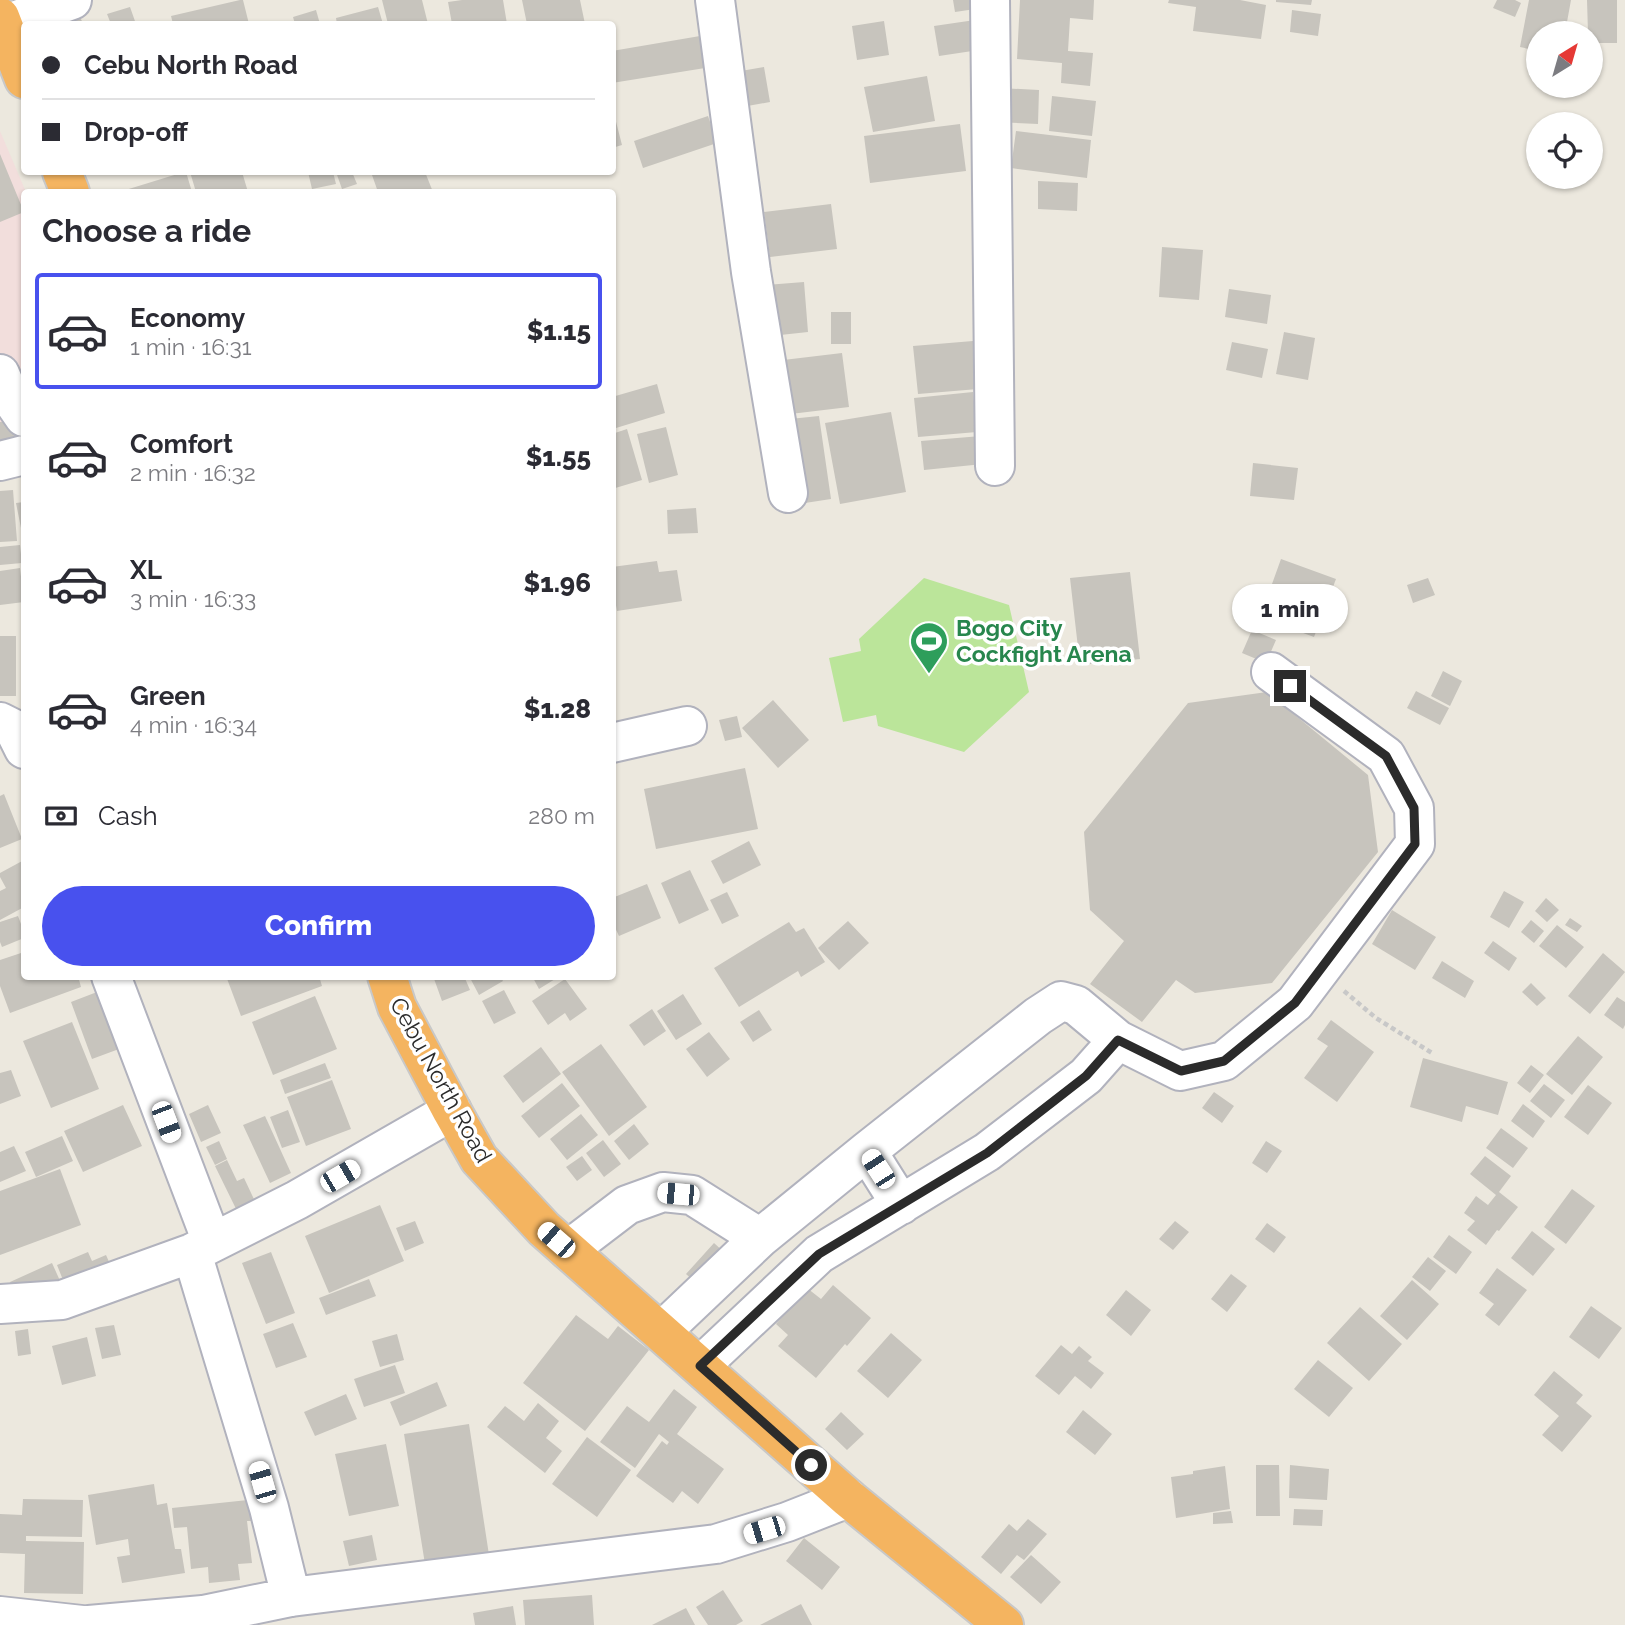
<!DOCTYPE html>
<meta charset="utf-8">
<style>
body{margin:0;font-family:Raleway,sans-serif;background:#f7f7f7;color:#2b2b33;height:100vh;display:flex;flex-direction:column;font-size:26px;white-space:nowrap}
*{box-sizing:border-box;margin:0}
p{font-size:23px;color:#7c7c81}
.icon{flex:none;width:38px;height:38px;fill:none;stroke:currentColor;stroke-width:2;stroke-linecap:round;stroke-linejoin:round}
.map{position:relative;flex:1;overflow:hidden}
.sheet{position:absolute;left:21px;top:189px;width:595px;height:791px;display:flex;flex-direction:column;background:#fff;border-radius:7px;box-shadow:0 2px 5px #0004}
.sheet>*{flex:none}
.hud{position:absolute;left:21px;top:21px;width:595px;height:154px;border-radius:7px;box-shadow:0 2px 5px #0004;display:grid;align-content:center;height:154px;padding:0 21px;background:#fff}
.needle{width:46px;rotate:37deg}
.buttons{position:absolute;left:1526px;top:21px;display:grid;gap:14px}
.buttons a{display:grid;place-items:center;width:77px;height:77px;border-radius:50%;background:#fff;box-shadow:0 2px 5px #0004;font-size:35px}
.end{position:absolute;width:32px;height:32px;margin:-16px;border:9px solid #2b2b2b;background:#fff;box-shadow:0 0 0 4px #fff}
.from{border-radius:50%}
.bubble{position:absolute;height:49px;border-radius:24px;background:#fff;box-shadow:0 2px 5px #0004;font-size:23px;font-weight:800;line-height:49px;text-align:center}
.car{position:absolute;width:21px;height:42px;margin:-21px -10px;border-radius:9px;box-shadow:0 0 5px 2px #0007;background:linear-gradient(#fff 24%,#345 0 40%,#fff 0 76%,#345 0 86%,#fff 0)}
.hud b{display:flex;align-items:center;gap:24px;height:66px;font-size:26px}
.hud b+b{border-top:2px solid #e1e1e2}
.hud i{width:18px;height:18px;background:#2b2b33}
ul{padding:0;list-style:none}
li{display:flex;align-items:center;gap:21px;height:116px;margin:0 14px 10px;padding:0 7px;border:4px solid transparent;border-radius:7px}
li div{flex:1}
li b{display:block;font-size:26px}
li em{font-style:normal;font-weight:800}
li.active{border-color:#4851ee}
li>.icon{width:63px;height:63px;stroke-width:1.5}
h2{padding:0 21px;font-size:32px;line-height:84px}
.pay{display:flex;align-items:center;gap:18px;height:77px;padding:0 21px;font-size:26px}
.pay p{margin-inline-start:auto}
.button{display:flex;gap:14px;margin-top:auto;padding:14px 21px}
.button a{flex:1;height:80px;border-radius:42px;background:#4851ee;color:#fff;font-size:28px;font-weight:800;line-height:80px;text-align:center}
.map>svg:first-child{display:block}
.medical{fill:#f2dedc}
.pitch{fill:#bbe59a}
.building{fill:#c7c4bd}
.lines{fill:none;stroke-linecap:round;stroke-linejoin:round}
.minor-casing{stroke:#b1b2bd;stroke-width:42}
.highway-casing{stroke:#c8c8c8;stroke-width:42}
.path{stroke:#c8c8c8;stroke-width:4.5;stroke-dasharray:5 3.5;stroke-linecap:butt}
.minor{stroke:#fff;stroke-width:38}
.highway{stroke:#f4b460;stroke-width:38}
.route{stroke:#2b2b2b;stroke-width:9}
.labels{text-anchor:middle;stroke-width:7;stroke-linejoin:round;paint-order:stroke}
.leisure-label{font-size:23px;font-weight:bold;fill:#27864d;stroke:#fff;text-anchor:start}
.street-label{font-size:23px;fill:#2b2b2b;stroke:#fff}
</style>
<div class="map">
<svg width="1625" height="1625" viewBox="0 0 1625 1625">
<rect width="100%" height="100%" fill="#ece8de"/>
<path class="medical" d="M0,131L26,192H24V446L0,454Z"/>
<path class="pitch" d="M924,578L1009,605L1029,692L964,752L878,726L876,715L843,722L829,658L861,651L859,639Z"/>
<path class="building" d="M240,0H243L249,24H173L171,16Z
M382,0H422L428,24H388Z
M462,0H503L507,24H452L448,2Z
M522,0H580L585,24H527Z
M953,0H981L982,8L955,12Z
M1020,0H1094L1093,20L1070,18L1068,51L1093,53L1090,86L1061,83L1062,63L1017,59Z
M1169,0H1240L1266,5L1261,39L1193,31L1196,7L1168,3Z
M1276,0H1312L1311,5L1276,2Z
M1497,0H1515L1521,3L1515,17L1493,8Z
M1529,0H1571L1565,33H1538V51L1520,47Z
M1587,0H1617V43H1594V51H1591V33H1588Z
M130,7L136,24H111L107,14Z
M378,7L383,24H337L336,18Z
M316,10L320,24H295L293,17Z
M1292,10L1321,14L1318,36L1290,32Z
M79,14L83,24H53Z
M975,20L979,50L939,56L934,26Z
M884,21L889,55L857,60L852,26Z
M700,36L705,68L612,83V51Z
M764,67L770,102L742,107L735,72Z
M927,76L935,121L873,132L864,87Z
M999,88L1039,90L1038,124L997,122Z
M1052,96L1096,101L1092,136L1049,131Z
M613,110L622,145L612,148V111Z
M708,116L717,143L643,168L634,141Z
M960,124L966,171L870,183L864,136Z
M1016,131L1091,140L1087,178L1011,168Z
M0,154L24,212L0,222Z
M184,172H186L192,192H119Z
M190,172H242L248,192H196Z
M308,172H333L336,184L312,189Z
M336,172H352L357,184L342,189Z
M382,172H425L433,192H378L372,175Z
M1038,181L1078,183L1077,211L1038,209Z
M831,204L837,249L770,257L764,212Z
M1162,247L1203,250L1199,300L1159,297Z
M804,282L808,332L771,336L766,285Z
M1229,289L1271,295L1267,324L1225,317Z
M831,312H851V344H831Z
M1284,332L1315,338L1308,380L1276,374Z
M973,341L978,389L918,394L913,346Z
M1232,342L1268,349L1262,378L1226,370Z
M842,353L849,407L782,415L775,361Z
M657,384L665,413L616,428L612,417V397Z
M973,392L977,432L918,437L914,398Z
M891,412L906,492L840,504L825,423Z
M819,416L831,499L792,505L780,420Z
M13,421L17,444L0,446V422Z
M666,427L678,475L649,483L637,434Z
M627,429L642,480L612,489V434Z
M981,436L983,464L924,470L921,441Z
M1253,463L1298,468L1294,500L1250,496Z
M13,490L17,541L0,542V491Z
M24,502V538H23L16,503Z
M696,508L698,533L668,534L667,510Z
M20,545L22,563L0,565V547Z
M1281,559L1336,579L1314,637L1260,617Z
M657,561L659,572L677,570L682,601L617,611L612,583V567Z
M20,568L24,602L0,605V571Z
M1130,572L1140,659L1080,665L1070,578Z
M1428,578L1435,595L1413,603L1407,585Z
M1252,630L1276,640L1266,663L1242,653Z
M0,636H16V696H0Z
M1443,671L1462,681L1450,706L1431,696Z
M1416,691L1449,708L1440,725L1407,708Z
M1267,692L1368,775L1378,852L1272,983L1195,993L1176,980L1142,1022L1090,984L1124,941L1090,910L1084,832L1188,703Z
M773,700L809,740L778,768L742,728Z
M737,716L742,737L725,741L719,720Z
M745,768L758,829L656,849L644,789Z
M4,794L22,839L0,848V796Z
M749,841L761,865L723,884L711,861Z
M24,860V907L0,920V891L6,888L0,877V873Z
M690,870L709,910L679,924L661,883Z
M647,884L661,918L619,936L612,921V898Z
M1504,891L1524,902L1509,928L1490,917Z
M727,892L739,916L722,924L710,900Z
M1546,898L1559,910L1547,922L1535,911Z
M1392,910L1436,937L1415,970L1372,944Z
M18,916L24,932V938L2,947L0,942V922Z
M1570,918L1582,926L1577,932L1565,925Z
M1531,920L1544,931L1534,943L1521,932Z
M848,921L869,943L839,970L818,948Z
M789,922L796,932L804,928L825,962L801,977L798,971L739,1007L714,968Z
M1557,925L1584,947L1566,968L1539,946Z
M1493,941L1517,958L1509,971L1484,953Z
M24,952V976H78L81,987L10,1013L0,986V960Z
M1603,953L1625,972L1590,1014L1568,996Z
M1442,961L1474,981L1465,998L1432,978Z
M226,976H319L322,986L241,1016Z
M433,976H464L470,990L442,1001Z
M469,976H500L503,981L479,995Z
M532,976H560L539,989Z
M565,979L587,1009L570,1021L565,1013L548,1025L532,1001Z
M1531,983L1546,998L1537,1006L1522,992Z
M504,990L516,1013L494,1024L482,1001Z
M97,992L119,1049L92,1059L71,1002Z
M683,994L702,1024L676,1040L657,1011Z
M315,996L337,1049L273,1075L252,1022Z
M1617,997L1625,1002V1025L1623,1029L1604,1015Z
M652,1009L666,1031L644,1046L629,1025Z
M759,1010L772,1030L753,1042L740,1022Z
M1331,1020L1374,1052L1337,1102L1304,1078L1328,1046L1317,1039Z
M72,1022L99,1089L51,1108L23,1041Z
M709,1032L730,1059L707,1077L686,1049Z
M1578,1036L1603,1057L1572,1095L1546,1074Z
M601,1044L647,1107L609,1136L562,1072Z
M541,1047L561,1074L523,1103L503,1076Z
M1423,1058L1508,1082L1498,1115L1466,1106L1462,1122L1410,1107Z
M325,1063L331,1078L285,1094L280,1080Z
M1531,1065L1544,1075L1530,1093L1517,1083Z
M11,1070L21,1096L0,1104V1073Z
M332,1080L351,1129L306,1146L287,1097Z
M562,1083L580,1106L539,1138L521,1116Z
M1544,1084L1565,1100L1551,1118L1530,1101Z
M1588,1085L1612,1103L1588,1135L1564,1117Z
M1214,1092L1234,1106L1222,1123L1202,1108Z
M1523,1104L1545,1121L1533,1138L1511,1121Z
M123,1105L142,1146L83,1172L64,1131Z
M208,1105L221,1133L201,1142L189,1114Z
M288,1110L300,1142L282,1148L270,1117Z
M581,1114L598,1135L567,1160L550,1139Z
M265,1116L291,1173L270,1183L243,1125Z
M634,1124L649,1144L629,1160L614,1141Z
M1501,1128L1528,1148L1513,1168L1486,1148Z
M62,1136L73,1161L36,1177L25,1152Z
M603,1140L621,1164L604,1177L586,1153Z
M219,1141L227,1159L215,1165L206,1147Z
M1266,1141L1282,1151L1267,1173L1252,1163Z
M14,1146L26,1171L0,1182V1152Z
M582,1156L592,1170L577,1181L566,1167Z
M1485,1156L1511,1176L1499,1192L1518,1207L1499,1231L1497,1230L1486,1245L1467,1230L1475,1221L1464,1213L1476,1196L1488,1205L1496,1195L1470,1174Z
M227,1160L237,1181L244,1178L259,1210L241,1219L215,1166Z
M60,1169L81,1225L0,1255V1191Z
M1572,1189L1595,1206L1566,1244L1544,1227Z
M380,1205L404,1261L329,1293L305,1236Z
M415,1221L424,1243L405,1251L396,1228Z
M1175,1221L1189,1232L1173,1250L1159,1239Z
M1267,1223L1286,1237L1274,1253L1255,1239Z
M1532,1231L1555,1249L1533,1276L1511,1258Z
M1449,1235L1472,1252L1456,1274L1433,1257Z
M714,1243L725,1253L697,1284L686,1274Z
M88,1252L92,1261L106,1255L110,1264L65,1285L57,1265Z
M271,1252L295,1313L266,1324L242,1263Z
M1428,1257L1446,1271L1430,1291L1412,1277Z
M52,1263L61,1283L19,1302L10,1282Z
M1497,1268L1527,1290L1499,1326L1485,1315L1494,1304L1479,1293Z
M1231,1274L1247,1286L1227,1312L1211,1299Z
M369,1279L376,1296L326,1315L319,1298Z
M1412,1280L1439,1304L1407,1340L1380,1316Z
M833,1285L871,1318L847,1346L845,1344L816,1378L778,1346L788,1335L776,1324L807,1288L821,1299Z
M1126,1290L1151,1310L1131,1336L1106,1315Z
M1591,1306L1622,1328L1599,1359L1569,1337Z
M1360,1307L1402,1344L1369,1381L1327,1343Z
M576,1315L608,1339L618,1326L649,1350L585,1431L523,1383Z
M293,1323L307,1357L276,1368L263,1334Z
M114,1325L121,1355L102,1359L95,1328Z
M28,1329L31,1354L18,1356L15,1331Z
M891,1333L922,1360L888,1398L857,1371Z
M397,1334L404,1360L380,1367L372,1341Z
M87,1337L96,1376L62,1385L52,1346Z
M1061,1345L1072,1354L1079,1346L1092,1357L1088,1361L1104,1373L1091,1389L1075,1376L1059,1395L1035,1376Z
M1318,1360L1353,1388L1329,1417L1294,1389Z
M395,1365L405,1393L364,1407L354,1379Z
M1554,1371L1583,1395L1576,1403L1592,1416L1562,1452L1542,1435L1559,1416L1534,1395Z
M437,1382L447,1406L400,1426L390,1402Z
M674,1389L697,1407L677,1434L724,1469L698,1504L682,1491L673,1503L636,1476L662,1441L667,1445L669,1442L659,1434L635,1468L600,1442L627,1406L649,1422Z
M346,1394L357,1419L315,1436L304,1412Z
M538,1403L559,1421L546,1438L562,1451L545,1473L487,1427L505,1406L524,1421Z
M1083,1410L1112,1434L1095,1455L1066,1432Z
M841,1412L864,1434L847,1450L825,1429Z
M469,1424L489,1555L425,1564L404,1434Z
M587,1437L631,1470L597,1517L552,1484Z
M386,1444L399,1506L349,1516L335,1454Z
M1256,1465H1279L1280,1516H1256Z
M1290,1465L1329,1469L1327,1500L1289,1498Z
M1225,1466L1230,1509L1176,1518L1171,1477L1193,1474V1471Z
M154,1484L157,1505L167,1503L175,1549H181L185,1573L122,1583L117,1557L130,1555L128,1539L96,1545L88,1495Z
M23,1499L83,1500L82,1537L26,1536V1541L84,1542L83,1594L24,1593L25,1554L0,1553V1514L22,1515Z
M248,1500L251,1521H247L252,1563L238,1564L240,1580L209,1583L208,1567L191,1569L187,1527L174,1528L172,1508Z
M1294,1509L1323,1510L1322,1526L1293,1525Z
M1231,1511L1233,1523L1213,1524V1513Z
M1028,1519L1047,1534L1024,1560L1017,1555L1001,1574L981,1557L1009,1524L1017,1531Z
M372,1535L377,1560L349,1566L343,1541Z
M804,1538L840,1567L822,1590L786,1561Z
M1031,1555L1061,1582L1041,1604L1010,1577Z
M723,1590L743,1621L736,1625H708L696,1607Z
M592,1595L594,1625H525L523,1600Z
M801,1604L812,1625H760Z
M513,1606L516,1625H475L473,1613Z
M686,1608L695,1625H652Z"/>
<g class="lines">
<defs>
<path id="minor" d="M715,0L751,272L788,493
M990,0L995,466
M3,25L72,0
M0,374L10,397L24,417
M0,461L24,455
M0,722L14,729L24,749
M612,743L687,726
M111,976L212,1242
M1118,1040L1180,1071L1224,1061L1295,1003L1415,844L1414,808L1386,756L1271,672
M867,1151L901,1205
M568,1250L627,1205L663,1192L692,1195L760,1238
M192,1253L269,1508L291,1597
M0,1304L62,1300L192,1253L297,1200L452,1111
M661,1332L760,1238L867,1151L1038,1016L1061,1001L1076,1005L1118,1040L1086,1076L987,1152L819,1254L700,1366
M0,1616L82,1625
M89,1625L203,1615L291,1597L716,1544L787,1522L848,1498"/>
<path id="highway" d="M0,17L24,79
M62,172L70,192
M387,976L397,1007L452,1111L479,1159L544,1229L848,1498L1004,1625"/>
</defs>
<use href="#minor" class="minor-casing"/>
<use href="#highway" class="highway-casing"/>
<path class="path" d="M1344,991L1376,1018L1432,1053"/>
<use href="#minor" class="minor"/>
<use href="#highway" class="highway"/>
</g>
<g class="lines">
<path class="route" d="M811,1465L700,1366L819,1254L987,1153L1086,1076L1118,1040L1181,1071L1224,1061L1295,1003L1415,844L1414,808L1386,756L1290,686"/>
</g>
<defs>
<symbol id="stadium-pin" viewBox="-11 -11 22 30"><path d="M0 17L-7.5 6A9.5 9.5 0 1 1 7.5 6Z" fill="#2e9e5b" stroke="#fff"/><path d="M0-5a6.5 5 0 1 0 0 10a6.5 5 0 1 0 0-10ZM-3.5-1.8h7v3.6h-7Z" fill="#fff"/></symbol>
</defs>
<g fill-rule="evenodd">
<use href="#stadium-pin" x="907" y="619" width="44" height="60"/>
</g>
<g class="labels">
<g class="leisure-label">
<text x="956" y="636">Bogo City<tspan x="956" dy="26">Cockfight Arena</tspan></text>
</g>
<g class="street-label">
<text transform="translate(441 1080) rotate(61)" y="8">Cebu North Road</text>
</g>
</g>
</svg>
<div class="buttons">
<a><svg class="needle" viewBox="-14 -14 28 28"><path d="M0-13l5 13h-10z" fill="#e53935"/><path d="M0 13l5-13h-10z" fill="#7c7c81"/></svg></a>
<a><svg class="icon" aria-label="locate" viewBox="0 0 24 24"><circle cx="12" cy="12" r="6"/><path d="M12 2v4M12 18v4M2 12h4M18 12h4"/></svg></a>
</div>
<i class="end from" style="left:811px;top:1465px"></i>
<i class="end" style="left:1290px;top:686px"></i>
<div class="bubble" style="left:1232px;top:584px;width:116px">1 min</div>
<i class="car" style="left:166px;top:1122px;rotate:159deg"></i>
<i class="car" style="left:878px;top:1169px;rotate:327deg"></i>
<i class="car" style="left:340px;top:1176px;rotate:60deg"></i>
<i class="car" style="left:678px;top:1194px;rotate:275deg"></i>
<i class="car" style="left:556px;top:1240px;rotate:311deg"></i>
<i class="car" style="left:262px;top:1482px;rotate:344deg"></i>
<i class="car" style="left:764px;top:1530px;rotate:253deg"></i>
<div class="hud">
<b><i class="from"></i>Cebu North Road</b>
<b><i></i>Drop-off</b>
</div>
<section class="sheet">
<h2>Choose a ride</h2>
<ul>
<li class="active"><svg class="icon" aria-label="car" viewBox="0 0 24 24"><path d="M5 17H2v-5l4-1 3-4h7l3 4 3 1v5h-3M9 17h6M6 11h13"/><circle cx="7" cy="17" r="2"/><circle cx="17" cy="17" r="2"/></svg><div><b>Economy</b><p>1 min · 16:31</p></div><em>$1.15</em></li>
<li><svg class="icon" aria-label="car" viewBox="0 0 24 24"><path d="M5 17H2v-5l4-1 3-4h7l3 4 3 1v5h-3M9 17h6M6 11h13"/><circle cx="7" cy="17" r="2"/><circle cx="17" cy="17" r="2"/></svg><div><b>Comfort</b><p>2 min · 16:32</p></div><em>$1.55</em></li>
<li><svg class="icon" aria-label="car" viewBox="0 0 24 24"><path d="M5 17H2v-5l4-1 3-4h7l3 4 3 1v5h-3M9 17h6M6 11h13"/><circle cx="7" cy="17" r="2"/><circle cx="17" cy="17" r="2"/></svg><div><b>XL</b><p>3 min · 16:33</p></div><em>$1.96</em></li>
<li><svg class="icon" aria-label="car" viewBox="0 0 24 24"><path d="M5 17H2v-5l4-1 3-4h7l3 4 3 1v5h-3M9 17h6M6 11h13"/><circle cx="7" cy="17" r="2"/><circle cx="17" cy="17" r="2"/></svg><div><b>Green</b><p>4 min · 16:34</p></div><em>$1.28</em></li>
</ul>
<div class="pay"><svg class="icon" aria-label="cash" viewBox="0 0 24 24"><path d="M3 7h18v10H3z"/><circle cx="12" cy="12" r="2"/></svg>Cash<p>280 m</p></div>
<div class="button"><a>Confirm</a></div>
</section>
</div>
